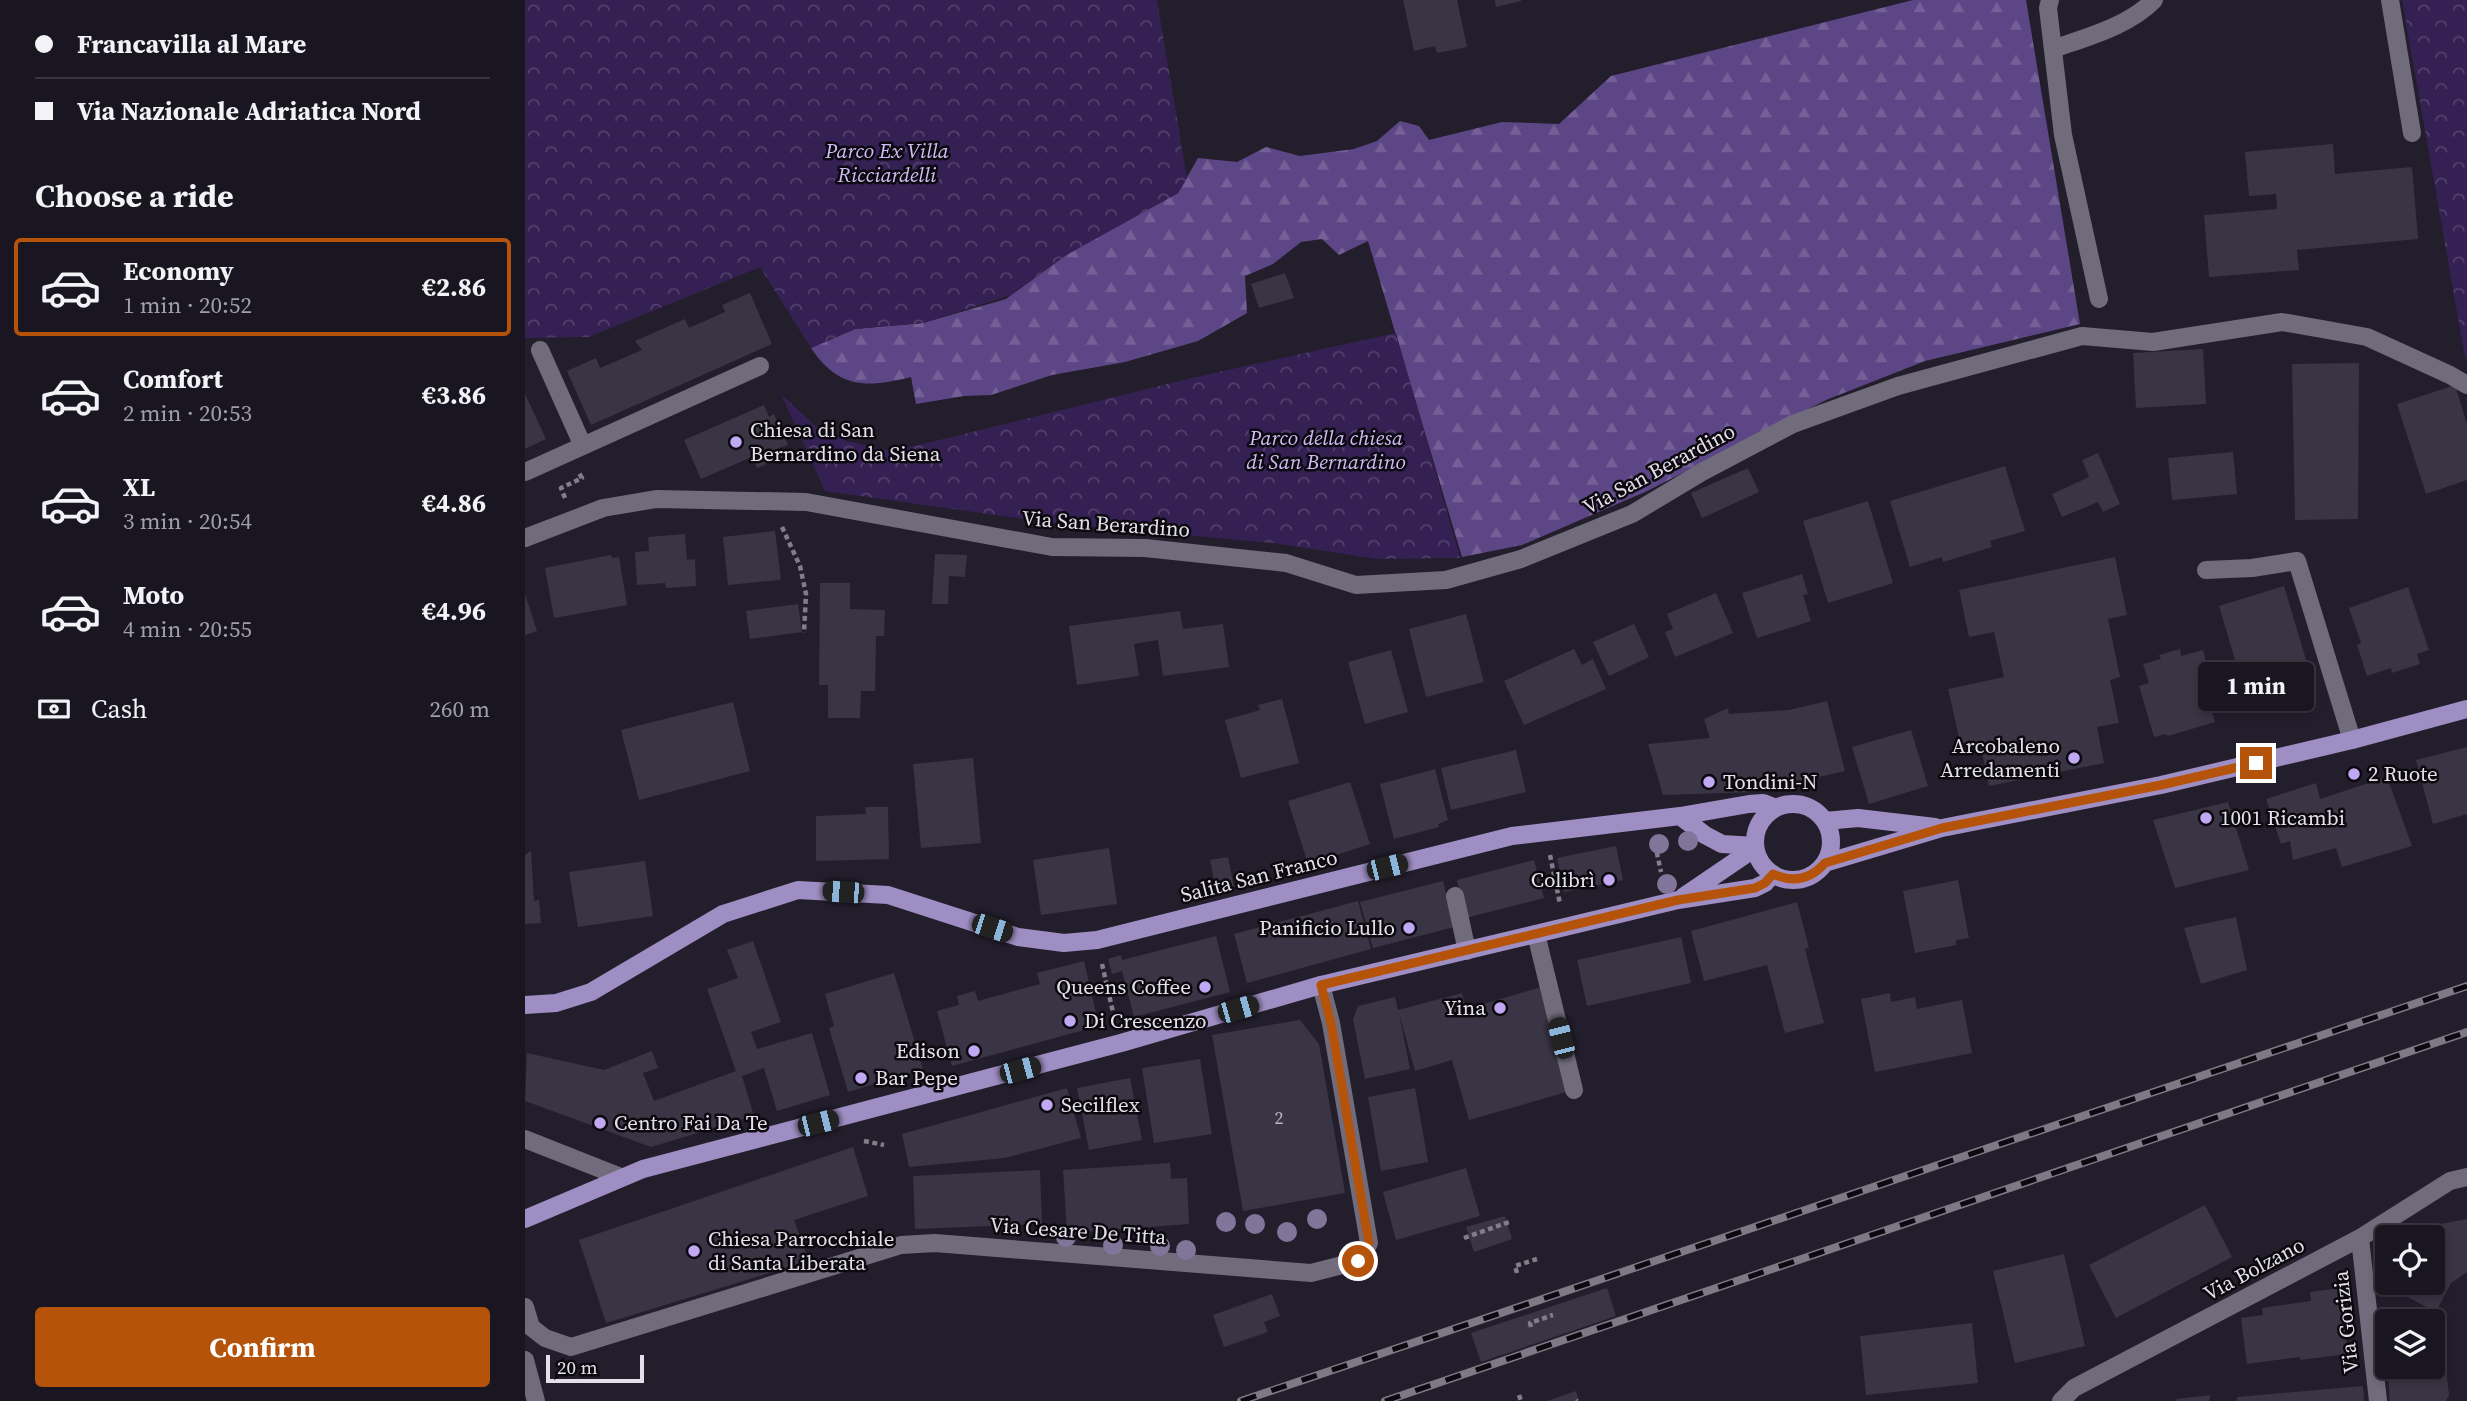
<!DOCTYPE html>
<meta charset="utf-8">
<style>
body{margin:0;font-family:"Source Serif 4",serif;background:#27232e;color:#f1f3f6;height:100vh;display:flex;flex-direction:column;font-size:26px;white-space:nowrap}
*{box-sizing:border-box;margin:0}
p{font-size:23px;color:#9f9fa5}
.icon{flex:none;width:38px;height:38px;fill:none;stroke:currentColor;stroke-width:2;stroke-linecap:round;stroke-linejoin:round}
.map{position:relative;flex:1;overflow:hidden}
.details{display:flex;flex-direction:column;background:#1a1621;width:525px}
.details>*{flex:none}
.hud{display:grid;align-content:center;height:154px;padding:0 35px;background:#1a1621}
.controls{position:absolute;left:1850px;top:1225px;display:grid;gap:14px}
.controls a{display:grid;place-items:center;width:70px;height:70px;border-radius:7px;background:#1a1621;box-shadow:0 4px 10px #0003,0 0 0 2px #38353f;font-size:35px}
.scale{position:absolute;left:21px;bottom:18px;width:98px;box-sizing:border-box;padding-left:7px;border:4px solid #e3e0e9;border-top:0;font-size:19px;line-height:24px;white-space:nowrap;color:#e3e0e9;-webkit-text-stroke:5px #0b090f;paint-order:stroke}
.end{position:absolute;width:32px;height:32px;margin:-16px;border:9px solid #b45309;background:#fff;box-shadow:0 0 0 4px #fff}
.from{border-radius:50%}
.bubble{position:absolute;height:49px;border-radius:7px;background:#1a1621;box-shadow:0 4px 10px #0003,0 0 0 2px #38353f;font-size:23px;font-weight:700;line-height:49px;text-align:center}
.car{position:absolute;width:21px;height:42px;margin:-21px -10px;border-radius:9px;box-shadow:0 0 5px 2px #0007;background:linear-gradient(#222 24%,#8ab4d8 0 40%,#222 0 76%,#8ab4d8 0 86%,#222 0)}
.hud b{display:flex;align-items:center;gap:24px;height:66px;font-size:26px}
.hud b+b{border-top:2px solid #38353f}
.hud i{width:18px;height:18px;background:#f1f3f6}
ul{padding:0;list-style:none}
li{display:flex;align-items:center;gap:21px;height:98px;margin:0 14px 10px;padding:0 21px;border:4px solid transparent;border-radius:7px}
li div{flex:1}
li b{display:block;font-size:26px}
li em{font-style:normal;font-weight:700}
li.active{border-color:#b45309}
li>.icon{width:63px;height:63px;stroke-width:1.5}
h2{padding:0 35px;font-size:32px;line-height:84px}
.pay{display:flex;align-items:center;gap:18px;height:77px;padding:0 35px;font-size:26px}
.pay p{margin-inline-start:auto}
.cta{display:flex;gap:14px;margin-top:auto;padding:14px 35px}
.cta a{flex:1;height:80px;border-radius:7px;background:#b45309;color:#fff;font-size:28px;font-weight:700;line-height:80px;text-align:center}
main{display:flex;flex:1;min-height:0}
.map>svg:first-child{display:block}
.forest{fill:url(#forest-firs)}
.park{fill:url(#park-crowns)}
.building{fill:#3a3544}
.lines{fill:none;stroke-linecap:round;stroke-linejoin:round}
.path{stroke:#827e89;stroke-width:4.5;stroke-dasharray:5 3.5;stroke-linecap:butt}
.minor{stroke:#706c7c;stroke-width:18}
.major{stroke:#9f8ec3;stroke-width:18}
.rail-casing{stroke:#7d7985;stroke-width:8}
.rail{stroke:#0b090f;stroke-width:5;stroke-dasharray:16;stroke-linecap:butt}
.tree{fill:#81759a}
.route{stroke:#b45309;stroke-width:9}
.poi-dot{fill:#c1a8f3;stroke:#0b090f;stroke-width:2.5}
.labels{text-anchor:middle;stroke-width:5;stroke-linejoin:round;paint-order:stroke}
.number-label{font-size:18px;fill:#b9b5c0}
.park-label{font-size:21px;font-style:italic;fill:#cebcf4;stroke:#0b090f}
.poi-label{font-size:21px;fill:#e3e0e9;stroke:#0b090f;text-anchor:start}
.street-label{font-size:21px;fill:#e3e0e9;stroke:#0b090f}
</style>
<main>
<section class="details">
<div class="hud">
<b><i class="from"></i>Francavilla al Mare</b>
<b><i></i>Via Nazionale Adriatica Nord</b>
</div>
<h2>Choose a ride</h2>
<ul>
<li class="active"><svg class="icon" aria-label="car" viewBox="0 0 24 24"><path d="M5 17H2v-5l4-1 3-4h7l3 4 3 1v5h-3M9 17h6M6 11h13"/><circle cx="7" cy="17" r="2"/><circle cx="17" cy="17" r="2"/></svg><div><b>Economy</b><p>1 min · 20:52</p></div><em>€2.86</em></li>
<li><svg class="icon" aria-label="car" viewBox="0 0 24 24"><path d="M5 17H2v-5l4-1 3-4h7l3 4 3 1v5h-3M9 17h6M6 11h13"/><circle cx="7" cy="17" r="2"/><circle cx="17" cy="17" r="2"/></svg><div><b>Comfort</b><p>2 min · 20:53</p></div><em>€3.86</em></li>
<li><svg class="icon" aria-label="car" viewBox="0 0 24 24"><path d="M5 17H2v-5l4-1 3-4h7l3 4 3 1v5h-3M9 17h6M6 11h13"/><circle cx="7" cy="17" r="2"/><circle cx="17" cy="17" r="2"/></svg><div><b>XL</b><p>3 min · 20:54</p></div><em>€4.86</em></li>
<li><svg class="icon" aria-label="car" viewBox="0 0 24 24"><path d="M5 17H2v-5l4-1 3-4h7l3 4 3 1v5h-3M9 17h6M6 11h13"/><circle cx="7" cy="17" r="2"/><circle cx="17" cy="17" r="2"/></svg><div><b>Moto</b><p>4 min · 20:55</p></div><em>€4.96</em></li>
</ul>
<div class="pay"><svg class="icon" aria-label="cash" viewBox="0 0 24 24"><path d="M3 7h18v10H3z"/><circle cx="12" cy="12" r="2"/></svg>Cash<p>260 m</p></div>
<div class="cta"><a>Confirm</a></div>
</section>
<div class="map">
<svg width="1942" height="1401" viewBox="0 0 1942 1401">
<defs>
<pattern id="forest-firs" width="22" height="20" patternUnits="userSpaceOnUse" patternTransform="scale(1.75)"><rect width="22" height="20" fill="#5d4685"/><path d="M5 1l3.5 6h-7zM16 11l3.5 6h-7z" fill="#746096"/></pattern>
<pattern id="park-crowns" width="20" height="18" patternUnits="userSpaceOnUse" patternTransform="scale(1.75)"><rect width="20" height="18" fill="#352054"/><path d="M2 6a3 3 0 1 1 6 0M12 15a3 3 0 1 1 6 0" fill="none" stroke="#52406d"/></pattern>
</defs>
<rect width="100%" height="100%" fill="#231e2c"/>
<path class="forest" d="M1388,0H1501L1555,324L1400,361L1301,400L1120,492L997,545L937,557L843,241L814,255L797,239L776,242L748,264L720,276L722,313L673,341L600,362L527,375L466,395L439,396L391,404L386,377C341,388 314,389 286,348L330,329L398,323L481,299L544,253L653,193L673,158L712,162L741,147L775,156L829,149L852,141L875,121L894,126L904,140L977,122L1034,124L1086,76Z"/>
<path class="park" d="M0,0H632L662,178L653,193L538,257L486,295L398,323L330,329L286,348L235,267L64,337L0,338Z
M1877,0H1942V358L1940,357Z
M871,333L935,558L852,559L748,543L528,523L300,491L256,394L289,425L322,441L360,450L390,446L667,378Z"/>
<path class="building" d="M878,0H932L942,47L912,53L910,46L889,51Z
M970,0H996V1L971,7Z
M1808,144L1810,174L1887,167L1893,239L1772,250L1774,270L1684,277L1679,215L1752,209L1751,194L1724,196L1720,152Z
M760,273L769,298L734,308L726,284Z
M225,293L247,344L66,425L42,371L71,358L75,368L117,350L110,341L160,319L164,328L200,312L197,305Z
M1678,349L1681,404L1611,408L1608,353Z
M1834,363L1833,519L1770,520L1767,364Z
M1930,385L1942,424V480L1901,494L1872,404Z
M0,394L21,439L0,449Z
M239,405L244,417L249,414L263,445L254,448L258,457L232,468L227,457L176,479L159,440Z
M1708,452L1712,494L1647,500L1643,458Z
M1573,453L1595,504L1578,512L1573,502L1537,517L1527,494L1564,477L1557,460Z
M1480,466L1500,531L1465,541L1467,547L1418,562L1417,557L1385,567L1365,501Z
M1223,468L1234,492L1177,518L1166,493Z
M1343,501L1368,583L1303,603L1278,521Z
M250,531L256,580L203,585L198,537Z
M160,534L162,560L170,559L171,586L141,588L140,583L112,585L110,552L124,551L123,537Z
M410,554L442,555L440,577L424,576L423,604H407Z
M86,555L87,558L94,557L102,605L29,618L20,568Z
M1590,557L1602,615L1583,619L1595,677L1585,680L1594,723L1572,727L1579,763L1464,786L1457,752L1438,755L1423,689L1479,677L1469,632L1444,637L1434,590Z
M1277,574L1283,594L1278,595L1286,621L1232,638L1217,593Z
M295,583H325V609L360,610L359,636H351L350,691H336L335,718H303V685H294Z
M1759,586L1787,680L1722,700L1694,606Z
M1883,587L1904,650L1892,654L1895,664L1867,673L1866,668L1842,676L1832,645L1836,643L1824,608Z
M1191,593L1208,633L1150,657L1140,632L1148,629L1142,614Z
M0,594L12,631L0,635Z
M273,604L277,632L225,639L221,611Z
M655,611L658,629L698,624L704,667L638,676L633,640L609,644L614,676L552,685L544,626Z
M941,614L959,682L901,697L884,629Z
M1109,624L1124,657L1084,676L1068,642Z
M1049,649L1057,665L1068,659L1081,689L999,725L979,681Z
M1655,649L1656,656L1678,650L1692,701L1684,703L1690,722L1643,736L1641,734L1629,737L1614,686L1624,683L1618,664L1636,659L1634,655Z
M866,650L883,712L840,724L823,662Z
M757,699L774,763L716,778L700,720L735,710L733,705Z
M1302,701L1320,771L1230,792L1138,795L1123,744L1185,738L1179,719L1203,708L1204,714L1264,710Z
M208,702L225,771L114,800L96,730Z
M1386,730L1403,786L1344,804L1327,747Z
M1942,747V814L1908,824L1891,760Z
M991,750L1001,792L926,810L916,768Z
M448,758L456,843L396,848L388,764Z
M910,769L923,820L913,824L914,827L869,839L855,784Z
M1862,777L1887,846L1817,867L1811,848L1768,860L1765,841L1756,844L1741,799L1791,783L1795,799Z
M825,782L845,844L783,864L763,801Z
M1703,802L1724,870L1650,888L1628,820Z
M340,807H363L364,859L291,861V816L341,814Z
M1091,846L1098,880L1039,892L1032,858Z
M584,848L592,904L516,915L508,860Z
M6,851L9,901L14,900L16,923L0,924V855Z
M703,857L709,887L691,890L685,860Z
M1009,860L1019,898L941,918L932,880Z
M120,861L128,916L53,927L44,872Z
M1433,880L1444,938L1431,940V945L1390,953L1378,891Z
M918,881L929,927L848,948L835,902Z
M833,901L846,949L722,983L709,934Z
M1272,902L1284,948L1280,949L1299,1023L1260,1033L1242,965L1179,981L1166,931Z
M1711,917L1722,970L1676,984L1659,928Z
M691,936L705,992L609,1017L597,971L587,974L583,959L596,955L597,960Z
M1156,937L1166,983L1062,1006L1052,960Z
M228,941L256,1022L226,1032L232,1049L287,1033L305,1095L252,1111L239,1068L217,1076L229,1116L126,1147L0,1101L2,1053L79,1070L127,1051L133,1068L118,1073L129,1101L211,1071L182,989L213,978L202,950Z
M559,961L574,1026L427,1066L412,1011L434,1005L432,996L450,991L453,1001L515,984L512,973Z
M369,973L398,1069L323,1092L304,1028L309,1026L300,994Z
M1016,987L1045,1091L944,1120L927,1060L890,1071L874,1013L885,1069L840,1079L828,1019L833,1006L870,997L873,1010L937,993L941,1009Z
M1365,993L1366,1002L1390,997L1392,1009L1437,1000L1447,1053L1350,1072L1336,999Z
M775,1020L794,1044L820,1193L718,1211L687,1035Z
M675,1059L687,1134L629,1143L617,1068Z
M605,1078L617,1140L564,1150L552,1088Z
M542,1088L556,1138L480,1158L384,1167L377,1134Z
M890,1088L903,1162L856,1171L843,1097Z
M328,1147L343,1196L269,1220L284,1261L81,1323L54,1240Z
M645,1163L646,1179L662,1178L664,1224L542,1233L538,1170Z
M941,1168L955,1216L871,1240L858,1192Z
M515,1170L517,1224L390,1229L388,1176Z
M1680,1205L1707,1257L1591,1318L1564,1265Z
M980,1216L987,1239L949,1252L941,1227Z
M1942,1219V1272L1926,1283L1911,1312L1869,1290L1873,1283H1908V1237H1903L1916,1224Z
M1539,1254L1560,1346L1490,1363L1468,1271Z
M1082,1288L1091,1316L956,1362L946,1333Z
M1815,1288L1823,1354L1775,1360V1357L1722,1364L1716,1318L1738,1315L1737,1308L1786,1301L1785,1292Z
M747,1294L755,1316L739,1322L743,1332L699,1347L688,1315Z
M1447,1323L1453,1383L1341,1395L1335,1336Z
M1917,1332L1924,1395L1921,1401H1865L1862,1367H1908V1333Z
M1838,1386L1839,1401H1712V1397Z
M1051,1391L1054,1401H1022Z
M1686,1395L1684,1401H1652L1651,1399Z"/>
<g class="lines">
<path class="path" d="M40,498L36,488L57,478L54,473
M257,527L275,566L281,594L279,633
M1130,844L1136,872
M1025,855L1035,904
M577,964L590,1021
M339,1141L359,1145
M939,1238L987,1221
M992,1273L990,1266L1012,1259
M1006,1327L1005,1323L1028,1315
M994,1395L996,1401
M1051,1400L1052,1401"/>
<path class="minor" d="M1525,0L1523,8L1538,135L1574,299
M1865,0L1887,133
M1528,49C1562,37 1604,26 1629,0
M15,350L58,446
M0,472L235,366
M0,538L78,508L131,499L281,502L527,547L620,548L761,563L831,585L921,580L996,559L1107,514L1177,472L1268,424L1373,386L1557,336L1628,342L1757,322L1842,337L1925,375L1942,385
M1681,570L1727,568L1772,561L1827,740
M930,896L942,951
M1011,934L1049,1090
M0,1139L96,1177
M1835,1238L1853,1401
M0,1307L6,1327
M6,1327L20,1338L46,1347L376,1245L410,1243L786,1273L833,1261L844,1243L806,1023L796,985
M0,1360L11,1401
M1536,1401L1549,1388L1835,1238L1925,1181L1942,1177"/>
<path class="major" d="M1230 842a38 38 0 1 1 76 0a38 38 0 1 1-76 0Z
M1155,816L1180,835L1197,844L1230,846
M1300,821L1333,818L1410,827
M1300,863L1417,828L1636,785L1827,740L1942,709
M1158,897L1230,848
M0,1005L31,1003L66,992L198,914L273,890L363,895L493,937L539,943L572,940L987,836L1155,816L1224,804L1238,803L1251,808
M0,1219L118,1169L596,1043L796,985L1153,900L1230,888L1240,883L1248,874"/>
<defs>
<path id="rail" d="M716,1401L1942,986
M860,1401L1942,1032"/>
</defs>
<use href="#rail" class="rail-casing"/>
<use href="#rail" class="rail"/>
</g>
<g class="tree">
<circle cx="1163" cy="841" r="10"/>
<circle cx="1134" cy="844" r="10"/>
<circle cx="1142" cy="884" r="10"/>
<circle cx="792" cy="1219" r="10"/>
<circle cx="701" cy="1222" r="10"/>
<circle cx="730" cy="1224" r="10"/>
<circle cx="762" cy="1232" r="10"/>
<circle cx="541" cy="1237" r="10"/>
<circle cx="588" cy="1245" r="10"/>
<circle cx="635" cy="1246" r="10"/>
<circle cx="661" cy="1250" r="10"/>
</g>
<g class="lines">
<path class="route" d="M833,1261L844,1243L806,1023L796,985L1153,900L1230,888L1240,883L1248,874C1268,883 1285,880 1300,863L1417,828L1636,785L1731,763"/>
</g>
<g class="poi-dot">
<circle cx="211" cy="442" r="7"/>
<circle cx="1549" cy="758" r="7"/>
<circle cx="1829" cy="774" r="7"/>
<circle cx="1184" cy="782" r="7"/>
<circle cx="1681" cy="818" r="7"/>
<circle cx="1084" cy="880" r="7"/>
<circle cx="884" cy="928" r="7"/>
<circle cx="680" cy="987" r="7"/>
<circle cx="975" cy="1008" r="7"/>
<circle cx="545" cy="1021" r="7"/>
<circle cx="449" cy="1051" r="7"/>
<circle cx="336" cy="1078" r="7"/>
<circle cx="522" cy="1105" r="7"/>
<circle cx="75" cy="1123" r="7"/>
<circle cx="169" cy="1251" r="7"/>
</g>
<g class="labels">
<g class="number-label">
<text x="754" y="1124">2</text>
</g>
<g class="park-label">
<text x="362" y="158">Parco Ex Villa<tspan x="362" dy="24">Ricciardelli</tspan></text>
<text x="801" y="445">Parco della chiesa<tspan x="801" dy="24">di San Bernardino</tspan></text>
</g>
<g class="poi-label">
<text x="225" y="437">Chiesa di San<tspan x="225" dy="24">Bernardino da Siena</tspan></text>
<text x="1535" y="753" text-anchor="end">Arcobaleno<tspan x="1535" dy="24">Arredamenti</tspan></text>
<text x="1843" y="781">2 Ruote</text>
<text x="1198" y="789">Tondini-N</text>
<text x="1695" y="825">1001 Ricambi</text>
<text x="1070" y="887" text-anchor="end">Colibrì</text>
<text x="870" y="935" text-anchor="end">Panificio Lullo</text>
<text x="666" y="994" text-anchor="end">Queens Coffee</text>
<text x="961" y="1015" text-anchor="end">Yina</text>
<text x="559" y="1028">Di Crescenzo</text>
<text x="435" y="1058" text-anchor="end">Edison</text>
<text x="350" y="1085">Bar Pepe</text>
<text x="536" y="1112">Secilflex</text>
<text x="89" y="1130">Centro Fai Da Te</text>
<text x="183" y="1246">Chiesa Parrocchiale<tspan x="183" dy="24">di Santa Liberata</tspan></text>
</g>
<g class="street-label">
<text transform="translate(1134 469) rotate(-28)" y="7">Via San Berardino</text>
<text transform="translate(581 524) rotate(4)" y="7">Via San Berardino</text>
<text transform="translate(734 876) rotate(-14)" y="7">Salita San Franco</text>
<text transform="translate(553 1231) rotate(4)" y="7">Via Cesare De Titta</text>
<text transform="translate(1729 1269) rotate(-28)" y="7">Via Bolzano</text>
<text transform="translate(1821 1322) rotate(-96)" y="7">Via Gorizia</text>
</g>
</g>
</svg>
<div class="controls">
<a><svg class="icon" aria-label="locate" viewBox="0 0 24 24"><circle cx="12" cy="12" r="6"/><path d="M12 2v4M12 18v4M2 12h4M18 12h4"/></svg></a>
<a><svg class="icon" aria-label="layers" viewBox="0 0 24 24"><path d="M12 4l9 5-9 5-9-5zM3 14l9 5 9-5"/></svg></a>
</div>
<div class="scale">20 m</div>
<i class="end from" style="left:833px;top:1261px"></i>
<i class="end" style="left:1731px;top:763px"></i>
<div class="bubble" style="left:1673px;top:662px;width:116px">1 min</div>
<i class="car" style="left:862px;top:867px;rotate:76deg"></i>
<i class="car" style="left:318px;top:892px;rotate:274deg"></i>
<i class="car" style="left:467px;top:928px;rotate:108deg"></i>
<i class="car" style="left:713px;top:1009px;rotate:74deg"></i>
<i class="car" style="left:1036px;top:1038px;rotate:346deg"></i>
<i class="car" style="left:495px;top:1070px;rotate:75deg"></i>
<i class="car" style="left:293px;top:1123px;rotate:76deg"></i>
</div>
</main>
